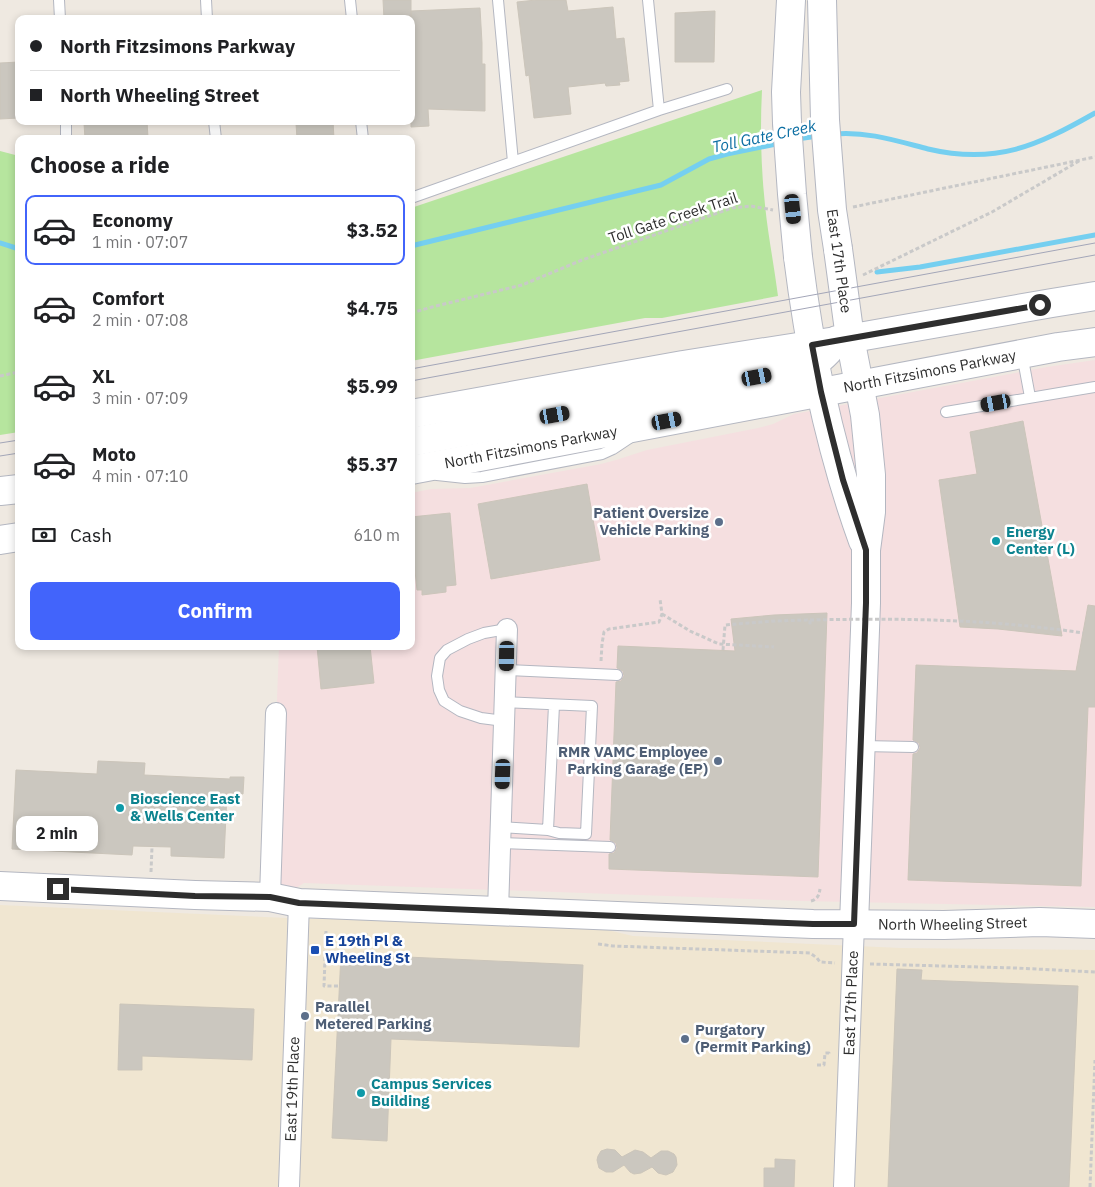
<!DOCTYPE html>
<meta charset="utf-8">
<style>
body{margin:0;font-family:"IBM Plex Sans",sans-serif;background:#f6f6f6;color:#202124;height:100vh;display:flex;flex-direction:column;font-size:19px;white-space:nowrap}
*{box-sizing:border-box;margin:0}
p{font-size:16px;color:#757577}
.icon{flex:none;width:28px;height:28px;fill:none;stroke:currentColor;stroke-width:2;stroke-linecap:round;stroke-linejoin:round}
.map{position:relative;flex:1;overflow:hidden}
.sheet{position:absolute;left:15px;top:135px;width:400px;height:515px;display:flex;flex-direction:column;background:#fff;border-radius:10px;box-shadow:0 2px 8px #0003}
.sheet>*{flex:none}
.guide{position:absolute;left:15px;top:15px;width:400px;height:110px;border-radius:10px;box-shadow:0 2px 8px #0003;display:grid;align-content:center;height:110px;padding:0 15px;background:#fff}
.end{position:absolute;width:22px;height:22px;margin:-11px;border:6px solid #2e2e2e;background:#fff;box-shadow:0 0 0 2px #fff}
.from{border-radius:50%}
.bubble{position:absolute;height:35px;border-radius:10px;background:#fff;box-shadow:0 2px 8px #0003;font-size:16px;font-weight:700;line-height:35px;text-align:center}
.car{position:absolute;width:15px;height:30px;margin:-15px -8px;border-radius:6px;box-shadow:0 0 4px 1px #0007;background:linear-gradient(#222 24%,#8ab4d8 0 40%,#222 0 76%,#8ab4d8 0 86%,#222 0)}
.guide b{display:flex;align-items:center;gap:18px;height:48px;font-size:19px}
.guide b+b{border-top:1px solid #e0e0e0}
.guide i{width:12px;height:12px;background:#202124}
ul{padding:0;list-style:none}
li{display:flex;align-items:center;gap:15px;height:70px;margin:0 10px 8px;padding:0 5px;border:2px solid transparent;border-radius:10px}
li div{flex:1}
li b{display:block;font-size:19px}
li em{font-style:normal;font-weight:700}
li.on{border-color:#4264fb}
li>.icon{width:45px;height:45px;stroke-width:1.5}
h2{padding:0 15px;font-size:22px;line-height:60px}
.pay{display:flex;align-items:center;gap:12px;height:55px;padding:0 15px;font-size:19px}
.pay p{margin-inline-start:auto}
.cta{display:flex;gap:10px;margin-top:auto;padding:10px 15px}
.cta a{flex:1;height:58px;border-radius:10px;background:#4264fb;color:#fff;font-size:20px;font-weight:700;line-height:58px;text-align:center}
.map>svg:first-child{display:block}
.education{fill:#f0e6d1}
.medical{fill:#f5dfe0}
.green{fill:#b6e59e}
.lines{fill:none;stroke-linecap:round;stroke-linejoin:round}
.stream{stroke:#75cff0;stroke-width:5}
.building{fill:#cbc7bf;stroke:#cbc5ba}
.lane-casing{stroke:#b4b7c1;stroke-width:12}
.street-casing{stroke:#b4b7c1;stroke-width:22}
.secondary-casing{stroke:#b4b7c1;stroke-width:30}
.path{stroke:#c9c9c9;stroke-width:3;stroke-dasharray:4 2.5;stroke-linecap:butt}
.lane{stroke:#fff;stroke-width:10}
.street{stroke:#fff;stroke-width:20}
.secondary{stroke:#fff;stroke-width:28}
.tram{stroke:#a3a6b8;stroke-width:1}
.secondary-bridge-casing{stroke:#b4b7c1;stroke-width:30;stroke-linecap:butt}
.path-bridge{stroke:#c9c9c9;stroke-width:3;stroke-dasharray:4 2.5;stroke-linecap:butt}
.secondary-bridge{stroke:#fff;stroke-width:28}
.route{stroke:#2e2e2e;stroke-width:6}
.service-dot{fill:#5c6f8a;stroke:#fff;stroke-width:2}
.culture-dot{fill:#0f9aa8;stroke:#fff;stroke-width:2}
.transit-dot{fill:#1a4fb4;stroke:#fff;stroke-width:2}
.labels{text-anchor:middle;stroke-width:5;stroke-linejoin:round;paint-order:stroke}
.street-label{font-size:15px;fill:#2e2e2e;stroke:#fff}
.service-label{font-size:15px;font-weight:bold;fill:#4e5e75;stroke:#fff;text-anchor:end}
.culture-label{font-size:15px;font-weight:bold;fill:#0d838f;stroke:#fff;text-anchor:start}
.transit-label{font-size:15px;font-weight:bold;fill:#164399;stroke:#fff;text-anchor:start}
.water-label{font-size:16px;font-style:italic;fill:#0d6fa3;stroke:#fff}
</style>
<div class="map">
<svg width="1095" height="1187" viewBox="0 0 1095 1187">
<rect width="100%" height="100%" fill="#efe9e1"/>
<path class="education" d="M0,905L287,918L286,1011L278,1187H0Z
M306,919H561L633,936L901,948L1095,950V1187H297Z"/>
<path class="medical" d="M1095,360V907L803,901L304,883L296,888L270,887L279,646H411V493L431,489L470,488L601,464L616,460L647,450L758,428L773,424L794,414L1047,367Z"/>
<path class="green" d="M762,90C760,129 761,167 765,205C768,235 774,265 778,296L662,318H645L411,361V208Z
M0,151L19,156V432L0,435Z"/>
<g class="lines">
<path class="stream" d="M834,134C867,131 897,141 928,149C996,165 1037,146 1095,113
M797,139L818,136
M0,243L19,249
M411,246L661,185L709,159L727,154L781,143
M877,272L920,267L1095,235"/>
</g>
<path class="building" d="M383,0H411V19H384Z
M536,0H566L568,11L613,7L616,39L624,38L629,81L619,82L620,85L606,86L605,83L568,87L571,114L534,118L529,75L526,76L517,2Z
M480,8L482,43V64H485V111L428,109L429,126L411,127V11Z
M715,11L714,62H675V13Z
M19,62V118L0,119V63Z
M121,121H147L148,138L85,139L84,123Z
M333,121L334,139H297L296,123Z
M1023,421L1062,636L998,629L960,627L939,480L977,474L970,432Z
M587,484L600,560L491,579L478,504Z
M450,513L456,585L446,586V592L422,595V590H417L411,532V517Z
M1088,605L1095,606V707H1088L1081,886L908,880L913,754L917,753L920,748L919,743L913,740L916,665L1076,671Z
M827,613L818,877L609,869V854L614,853L617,848L616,843L610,840L616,682L621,681L624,676L623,671L617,668L618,646L735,651L731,619L774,615Z
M317,646H370L374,683L321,689Z
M98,761L145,763L144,775L230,779V777H244L243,794L227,793L224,858L171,856V847L133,846L132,855L12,849L16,770L97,774Z
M341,954L583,965L579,1047L391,1039L387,1141L332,1138Z
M897,969L922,970L921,980L1078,986L1069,1187H888Z
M120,1004L254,1009L252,1060L142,1056V1070H118Z
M607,1149L615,1150L622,1157L635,1150L643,1152L651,1158L661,1151H668L674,1154L676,1157L677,1165L673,1172L666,1175L658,1173L652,1167L641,1173L634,1174L630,1172L624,1165L613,1172H606L599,1168L597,1160L598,1156L601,1151Z
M775,1159L795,1160L794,1187H764V1168H775Z"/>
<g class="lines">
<defs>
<path id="lane" d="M59,0L60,19
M206,0L207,19
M350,0L352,19
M498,0L513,162
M648,0L659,110
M214,121L216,139
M361,121L363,139
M66,139V121
M411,198L659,110L727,89
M1022,354L1030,397
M946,412L1095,387
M437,475L465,478L482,477L602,454L613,449L631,437
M507,670L617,675
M504,721L481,718L460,711L444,701L439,690L437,676L440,658L447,650L468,639L484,633L507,629
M862,746L913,747
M501,827L548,830L559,833L586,834L592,706L505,702
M548,830L554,705
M500,843L610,847"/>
<g id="street">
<path d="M270,897L276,713"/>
<path d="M498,911L507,629"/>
<path id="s1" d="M289,1187L299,903"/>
<path id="s2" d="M844,1187L854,924"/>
</g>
<g id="secondary">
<path d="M787,123L786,92L791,0"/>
<path d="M838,249L850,338L865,415L871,475V512L866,550V603L854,924"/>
<path d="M798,257C810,353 830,450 863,541"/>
<path d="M411,414L683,365L836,341L1052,303L1095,296"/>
<path d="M411,442L796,370C816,364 825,357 837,340"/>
<path id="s3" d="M411,470L859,385L1058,347L1095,342"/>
<path d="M0,491L19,489"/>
<path d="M0,540L19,537"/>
<path id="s4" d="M0,886L195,895L270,897L299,903L813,924L944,925L1040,922L1095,924"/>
</g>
</defs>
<use href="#lane" class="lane-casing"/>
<use href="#street" class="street-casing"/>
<use href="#secondary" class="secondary-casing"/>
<path class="path" d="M853,207L1095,157
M863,275L992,212L1079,161
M411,313L432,307L522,285L582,260L732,208L751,206L773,210
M0,376L19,372
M662,614L690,631L719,644L774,647
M723,650L725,625L774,621L810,620V626
M601,661L602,644L604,632L609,629L659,622L662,614L660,599
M151,872L152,847
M811,901C818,899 819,895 820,889
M326,931L324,986H339
M598,944L613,946L810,953L817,958L820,962L835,963
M365,955L366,933
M870,964L1016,968L1095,972
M817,1065H824L825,1053H829V1056
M1090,1187L1095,1060"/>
<use href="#lane" class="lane"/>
<use href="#street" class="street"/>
<use href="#secondary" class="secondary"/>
<path class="tram" d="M411,369L1095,243
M411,381L1095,255
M0,443L19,440
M0,456L19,453"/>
<defs>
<path id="secondary-bridge" d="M822,0L825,120L832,210L838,249
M787,123L792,194L798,257"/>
</defs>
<use href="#secondary-bridge" class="secondary-bridge-casing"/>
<path class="path-bridge" d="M810,620C902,618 993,619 1083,633"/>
<use href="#secondary-bridge" class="secondary-bridge"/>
</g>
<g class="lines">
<path class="route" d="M58,889L195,896L270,897L299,903L813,924H854L866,603V550L843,480L830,429L821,392L812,345L1040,305"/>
</g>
<g class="service-dot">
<circle cx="719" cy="522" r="5"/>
<circle cx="718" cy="761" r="5"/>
<circle cx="305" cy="1016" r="5"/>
<circle cx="685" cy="1039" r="5"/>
</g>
<g class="culture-dot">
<circle cx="996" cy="541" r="5"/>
<circle cx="120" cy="808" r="5"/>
<circle cx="361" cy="1093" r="5"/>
</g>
<rect class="transit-dot" x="310" y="945" width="10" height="10" rx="2.5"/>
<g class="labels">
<g class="street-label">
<text transform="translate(673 218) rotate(-18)" y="5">Toll Gate Creek Trail</text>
<text transform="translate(839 261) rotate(82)" y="5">East 17th Place</text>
<text dy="5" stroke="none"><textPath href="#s3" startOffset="528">North Fitzsimons Parkway</textPath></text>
<text dy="5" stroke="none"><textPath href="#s3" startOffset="122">North Fitzsimons Parkway</textPath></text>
<text dy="5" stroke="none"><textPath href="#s4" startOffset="954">North Wheeling Street</textPath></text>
<text dy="5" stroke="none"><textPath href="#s2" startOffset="184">East 17th Place</textPath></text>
<text dy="5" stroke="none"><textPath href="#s1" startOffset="98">East 19th Place</textPath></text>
</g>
<g class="service-label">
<text x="709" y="518">Patient Oversize<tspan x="709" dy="17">Vehicle Parking</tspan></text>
<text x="708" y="757">RMR VAMC Employee<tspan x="708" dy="17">Parking Garage (EP)</tspan></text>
<text x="315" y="1012" text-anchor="start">Parallel<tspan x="315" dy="17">Metered Parking</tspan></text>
<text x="695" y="1035" text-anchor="start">Purgatory<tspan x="695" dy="17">(Permit Parking)</tspan></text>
</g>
<g class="culture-label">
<text x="1006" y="537">Energy<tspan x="1006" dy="17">Center (L)</tspan></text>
<text x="130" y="804">Bioscience East<tspan x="130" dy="17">&amp; Wells Center</tspan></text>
<text x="371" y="1089">Campus Services<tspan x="371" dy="17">Building</tspan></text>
</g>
<g class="transit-label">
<text x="325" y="946">E 19th Pl &amp;<tspan x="325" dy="17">Wheeling St</tspan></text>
</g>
<g class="water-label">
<text transform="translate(764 136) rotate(-12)" y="6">Toll Gate Creek</text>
</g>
</g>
</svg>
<i class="end from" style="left:1040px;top:305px"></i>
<i class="end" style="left:58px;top:889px"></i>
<div class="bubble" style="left:16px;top:816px;width:82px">2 min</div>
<i class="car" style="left:793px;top:209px;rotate:174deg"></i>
<i class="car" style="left:757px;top:377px;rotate:79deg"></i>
<i class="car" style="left:996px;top:403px;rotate:260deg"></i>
<i class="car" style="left:555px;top:415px;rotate:80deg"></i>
<i class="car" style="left:667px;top:421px;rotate:79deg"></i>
<i class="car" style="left:507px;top:656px;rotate:181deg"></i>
<i class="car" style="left:503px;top:774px;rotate:182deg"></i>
<div class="guide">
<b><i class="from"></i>North Fitzsimons Parkway</b>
<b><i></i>North Wheeling Street</b>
</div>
<section class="sheet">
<h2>Choose a ride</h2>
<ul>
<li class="on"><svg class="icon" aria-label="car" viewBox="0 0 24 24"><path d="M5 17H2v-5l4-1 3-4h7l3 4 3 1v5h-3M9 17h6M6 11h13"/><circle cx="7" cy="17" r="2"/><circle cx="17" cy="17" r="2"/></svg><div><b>Economy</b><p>1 min · 07:07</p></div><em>$3.52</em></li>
<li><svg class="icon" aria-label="car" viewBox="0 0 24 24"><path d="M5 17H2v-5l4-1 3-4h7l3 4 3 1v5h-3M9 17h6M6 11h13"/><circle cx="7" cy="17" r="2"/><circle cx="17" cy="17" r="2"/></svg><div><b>Comfort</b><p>2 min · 07:08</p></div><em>$4.75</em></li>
<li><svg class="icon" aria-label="car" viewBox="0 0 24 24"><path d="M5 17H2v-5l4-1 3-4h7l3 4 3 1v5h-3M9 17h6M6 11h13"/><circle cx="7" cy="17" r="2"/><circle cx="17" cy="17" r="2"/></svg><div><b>XL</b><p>3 min · 07:09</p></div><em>$5.99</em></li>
<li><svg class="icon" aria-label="car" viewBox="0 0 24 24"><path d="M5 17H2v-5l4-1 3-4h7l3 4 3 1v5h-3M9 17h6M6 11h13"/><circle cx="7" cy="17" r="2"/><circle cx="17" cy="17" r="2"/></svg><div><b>Moto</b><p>4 min · 07:10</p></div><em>$5.37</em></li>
</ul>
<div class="pay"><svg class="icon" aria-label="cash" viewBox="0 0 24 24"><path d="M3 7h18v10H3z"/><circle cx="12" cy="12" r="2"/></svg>Cash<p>610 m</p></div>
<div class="cta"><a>Confirm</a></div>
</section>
</div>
